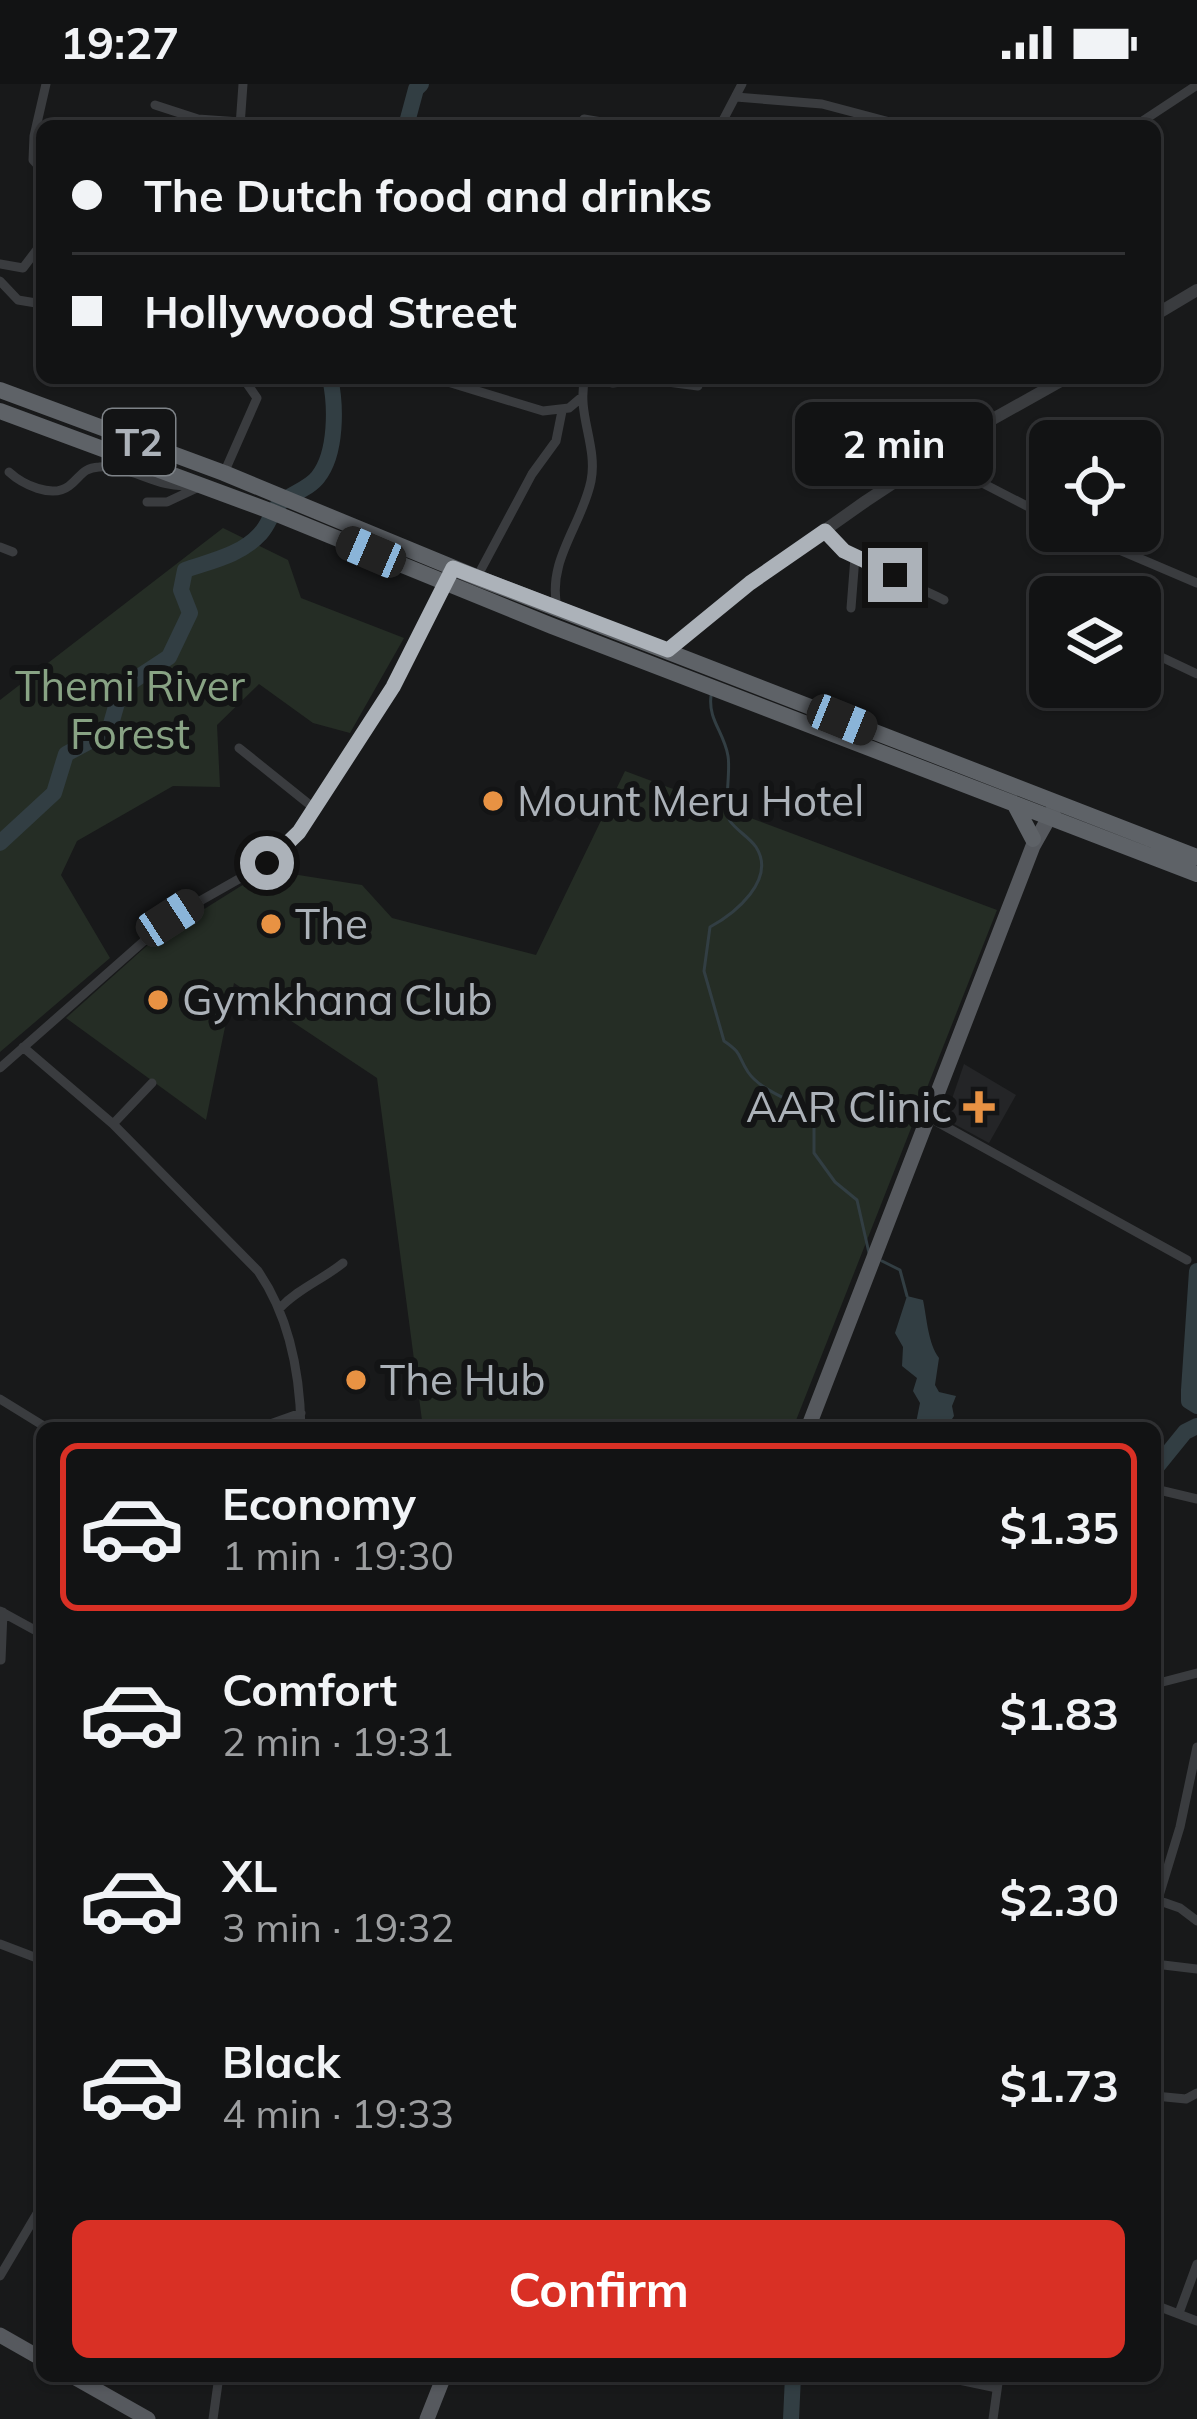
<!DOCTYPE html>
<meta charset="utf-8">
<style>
body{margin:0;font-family:Mulish,sans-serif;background:#1b1c1d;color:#f1f3f6;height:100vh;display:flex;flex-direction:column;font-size:45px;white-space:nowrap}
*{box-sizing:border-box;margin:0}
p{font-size:39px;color:#9c9ea0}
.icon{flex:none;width:66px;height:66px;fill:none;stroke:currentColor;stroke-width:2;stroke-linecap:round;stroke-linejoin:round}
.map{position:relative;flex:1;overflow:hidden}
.drawer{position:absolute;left:36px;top:1338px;width:1125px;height:960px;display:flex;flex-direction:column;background:#121314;border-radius:18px;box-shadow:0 3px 9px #0004,0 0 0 3px #313234}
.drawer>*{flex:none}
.hud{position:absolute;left:36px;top:36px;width:1125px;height:264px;border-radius:18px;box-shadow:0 3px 9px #0004,0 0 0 3px #313234;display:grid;align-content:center;height:264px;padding:0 36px;background:#121314}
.tools{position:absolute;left:1029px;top:336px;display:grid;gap:24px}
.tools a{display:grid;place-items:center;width:132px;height:132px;border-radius:18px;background:#121314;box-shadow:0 3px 9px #0004,0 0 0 3px #313234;font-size:60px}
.end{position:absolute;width:54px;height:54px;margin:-27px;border:15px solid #acb2b9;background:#111;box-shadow:0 0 0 6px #111}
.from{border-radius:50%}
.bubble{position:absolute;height:84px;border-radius:18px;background:#121314;box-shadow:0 3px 9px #0004,0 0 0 3px #313234;font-size:39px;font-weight:700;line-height:84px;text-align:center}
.car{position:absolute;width:36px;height:72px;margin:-36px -18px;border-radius:15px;box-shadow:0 0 9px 3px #0007;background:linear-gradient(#222 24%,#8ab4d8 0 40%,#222 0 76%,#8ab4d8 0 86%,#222 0)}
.hud b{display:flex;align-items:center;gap:42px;height:114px;font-size:45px}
.hud b+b{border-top:3px solid #313234}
.hud i{width:30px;height:30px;background:#f1f3f6}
ul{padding:21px 0 0;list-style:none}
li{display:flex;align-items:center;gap:36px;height:168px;margin:0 24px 18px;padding:0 12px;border:6px solid transparent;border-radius:18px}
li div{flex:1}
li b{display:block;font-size:45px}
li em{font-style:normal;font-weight:700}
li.active{border-color:#d93025}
li>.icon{width:108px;height:108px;stroke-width:1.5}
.action{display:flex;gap:24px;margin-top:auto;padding:24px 36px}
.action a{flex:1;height:138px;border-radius:18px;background:#d93025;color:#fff;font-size:48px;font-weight:700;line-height:138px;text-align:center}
.status{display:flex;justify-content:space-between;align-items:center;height:84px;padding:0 60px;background:#121314;direction:ltr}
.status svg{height:33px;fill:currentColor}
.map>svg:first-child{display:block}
.built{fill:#242527}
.green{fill:#252d25}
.water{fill:#323e43}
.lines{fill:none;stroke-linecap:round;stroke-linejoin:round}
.stream{stroke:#323e43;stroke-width:3}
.river{stroke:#323e43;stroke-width:16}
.minor{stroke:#3a3c3f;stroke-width:9}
.tertiary{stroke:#3a3c3f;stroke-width:12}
.primary{stroke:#56595e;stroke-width:15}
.trunk{stroke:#5e6267;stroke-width:16}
.route{stroke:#acb2b9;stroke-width:15}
.poi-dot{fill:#e89243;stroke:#131415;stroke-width:4.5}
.labels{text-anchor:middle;stroke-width:12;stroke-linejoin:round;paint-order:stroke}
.shield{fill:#131415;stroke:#7e8388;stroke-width:3}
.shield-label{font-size:39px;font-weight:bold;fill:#acb2b9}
.park-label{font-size:42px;fill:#88a384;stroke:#131415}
.poi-label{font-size:42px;fill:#acb2b9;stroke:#131415;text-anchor:start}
</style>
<div class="status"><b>19:27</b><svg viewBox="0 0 49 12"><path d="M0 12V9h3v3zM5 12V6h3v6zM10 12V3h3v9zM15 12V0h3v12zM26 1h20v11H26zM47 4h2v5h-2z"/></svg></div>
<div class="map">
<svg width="1197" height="2335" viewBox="0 0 1197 2335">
<rect width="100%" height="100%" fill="#18191a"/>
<path class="built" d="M964,980L1016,1011L989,1059L945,1035Z"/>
<path class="green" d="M223,444L288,476L301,514L404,554L350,649L313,639L259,600L217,641L220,703L173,702L77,757L61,791L110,874L0,968V616Z
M625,687L997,826L793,1344H423L377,994L234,899L206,1036L66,934L150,859L241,802L273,787L362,801L392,834L536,871Z"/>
<path class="water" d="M907,1212L923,1216C927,1235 928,1259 939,1274L935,1301L939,1308L956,1312L952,1322L954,1332L946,1344H915L920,1319L913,1307L917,1294L902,1282L903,1263L895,1249Z"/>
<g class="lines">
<path class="stream" d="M711,612C708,636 724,648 728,672C731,688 723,725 730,737C736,746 749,753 756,763C777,796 734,830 710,843L704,887L724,957C743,970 737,971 748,988C763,1010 798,1015 814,1037V1069L835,1098L857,1116L869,1169
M882,1177L900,1186L907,1212"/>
<path class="river" d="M406,42L416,5L421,0
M0,759L54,709L66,670L109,647L117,619L128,600L169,573L190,529L181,506L185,486C211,477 241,471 260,450C269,441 271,428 280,419C291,410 310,404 318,393C337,369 336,321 330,294
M1197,1187L1189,1306V1317L1197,1322
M1155,1385L1185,1348L1197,1342
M791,2335L793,2292"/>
<path class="minor" d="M736,13L822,20L905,42
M155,21L198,35L240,38
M584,35L625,42
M240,42L243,0
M720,42L742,0
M1135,42L1197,1
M42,86L33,76L34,52L46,0
M42,132V146
M0,180L23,184L42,159
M0,197L18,216L42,220
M592,294L613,299L645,295L698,302
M438,295L543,327L569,324L582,313
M932,373L1050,434
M9,388C22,400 52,415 69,402C81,393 82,384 99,383C131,380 158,406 190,401
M224,389L257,314L243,294
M147,418H167L199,403
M825,447C854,483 904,495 944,516
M1075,447L1197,499
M0,463L13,468
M477,493L532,390L556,357L562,327
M557,523C547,476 582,441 591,397C598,362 576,329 585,294
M851,524L855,473
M1140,563L1197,590
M239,664L315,725
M23,963L113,1040L258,1187C289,1232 300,1290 301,1344
M0,984L170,834L267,779L290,760L393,603L445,499
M930,1034L1187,1176
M113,1040L152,999
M280,1224C299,1204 322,1196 343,1179
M0,1315L47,1344
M259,1344L301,1329
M1155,1405L1197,1415
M0,1527L42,1550
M1,1576L3,1528
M1155,1600L1197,1589
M1157,1816L1180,1824L1197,1837
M1155,1825L1180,1743L1197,1663
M0,1860L42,1876
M1155,1880L1197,1885
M1155,2012L1186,2015L1197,2009
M1155,2147L1158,2139
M0,2192L42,2121
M1155,2221L1197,2237
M1179,2229L1197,2180
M940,2292L997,2304
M213,2335L219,2292
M993,2335L999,2292"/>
<path class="tertiary" d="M1155,231L1197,206
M668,566L750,499L866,417L975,345L1066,294"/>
<path class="primary" d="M808,1344L1033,762L1055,723
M0,2251L42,2275
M72,2292L148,2335
M427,2335L444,2292"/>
<path class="trunk" d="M0,306L224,389L483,496L1197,773
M0,327L270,427L552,542L1197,790
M1015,721L1033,755"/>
</g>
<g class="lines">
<path class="route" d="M267,779L299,748L393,603L453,484L668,566L750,499L825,447L844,467L895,491"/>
</g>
<g class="poi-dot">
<circle cx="493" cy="717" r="12"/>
<circle cx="271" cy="840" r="12"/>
<circle cx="158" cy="916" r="12"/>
<path d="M973 1005h12v12h12v12h-12v12h-12v-12h-12v-12h12z"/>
<circle cx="356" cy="1296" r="12"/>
</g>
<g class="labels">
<rect class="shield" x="103" y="325" width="72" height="66" rx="9"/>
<g class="shield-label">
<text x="139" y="372">T2</text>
</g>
<g class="park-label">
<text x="130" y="617">Themi River<tspan x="130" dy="48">Forest</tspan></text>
</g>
<g class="poi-label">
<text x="517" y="732">Mount Meru Hotel</text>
<text x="295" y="855">The</text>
<text x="182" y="931">Gymkhana Club</text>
<text x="952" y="1038" text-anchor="end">AAR Clinic</text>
<text x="380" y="1311">The Hub</text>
</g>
</g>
</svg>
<div class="tools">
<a><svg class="icon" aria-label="locate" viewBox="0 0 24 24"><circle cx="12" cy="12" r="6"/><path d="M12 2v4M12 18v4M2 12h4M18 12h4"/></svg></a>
<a><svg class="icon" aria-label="layers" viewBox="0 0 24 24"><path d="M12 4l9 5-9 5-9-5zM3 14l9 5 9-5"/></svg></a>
</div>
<i class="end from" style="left:267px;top:779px"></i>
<i class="end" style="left:895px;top:491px"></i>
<div class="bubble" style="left:795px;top:318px;width:198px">2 min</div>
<i class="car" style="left:371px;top:468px;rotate:293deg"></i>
<i class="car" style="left:842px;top:636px;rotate:112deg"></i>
<i class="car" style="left:170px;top:834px;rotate:57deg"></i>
<div class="hud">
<b><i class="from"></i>The Dutch food and drinks</b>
<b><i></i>Hollywood Street</b>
</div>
<section class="drawer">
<ul>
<li class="active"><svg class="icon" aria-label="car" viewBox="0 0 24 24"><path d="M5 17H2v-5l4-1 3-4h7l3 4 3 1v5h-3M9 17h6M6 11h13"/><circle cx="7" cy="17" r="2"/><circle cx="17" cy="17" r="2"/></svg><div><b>Economy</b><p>1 min · 19:30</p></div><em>$1.35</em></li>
<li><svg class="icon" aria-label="car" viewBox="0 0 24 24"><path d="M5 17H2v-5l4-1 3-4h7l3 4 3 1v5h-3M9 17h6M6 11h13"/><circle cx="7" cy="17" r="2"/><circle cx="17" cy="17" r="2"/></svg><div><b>Comfort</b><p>2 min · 19:31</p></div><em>$1.83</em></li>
<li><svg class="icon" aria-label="car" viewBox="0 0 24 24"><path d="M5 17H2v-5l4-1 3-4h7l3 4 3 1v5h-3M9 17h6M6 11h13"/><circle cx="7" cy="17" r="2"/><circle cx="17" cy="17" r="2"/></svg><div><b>XL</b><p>3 min · 19:32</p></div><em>$2.30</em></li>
<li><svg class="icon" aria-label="car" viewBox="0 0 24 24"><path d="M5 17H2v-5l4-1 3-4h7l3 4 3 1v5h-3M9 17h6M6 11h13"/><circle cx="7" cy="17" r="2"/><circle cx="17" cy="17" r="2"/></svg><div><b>Black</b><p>4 min · 19:33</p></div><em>$1.73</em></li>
</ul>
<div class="action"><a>Confirm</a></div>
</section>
</div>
